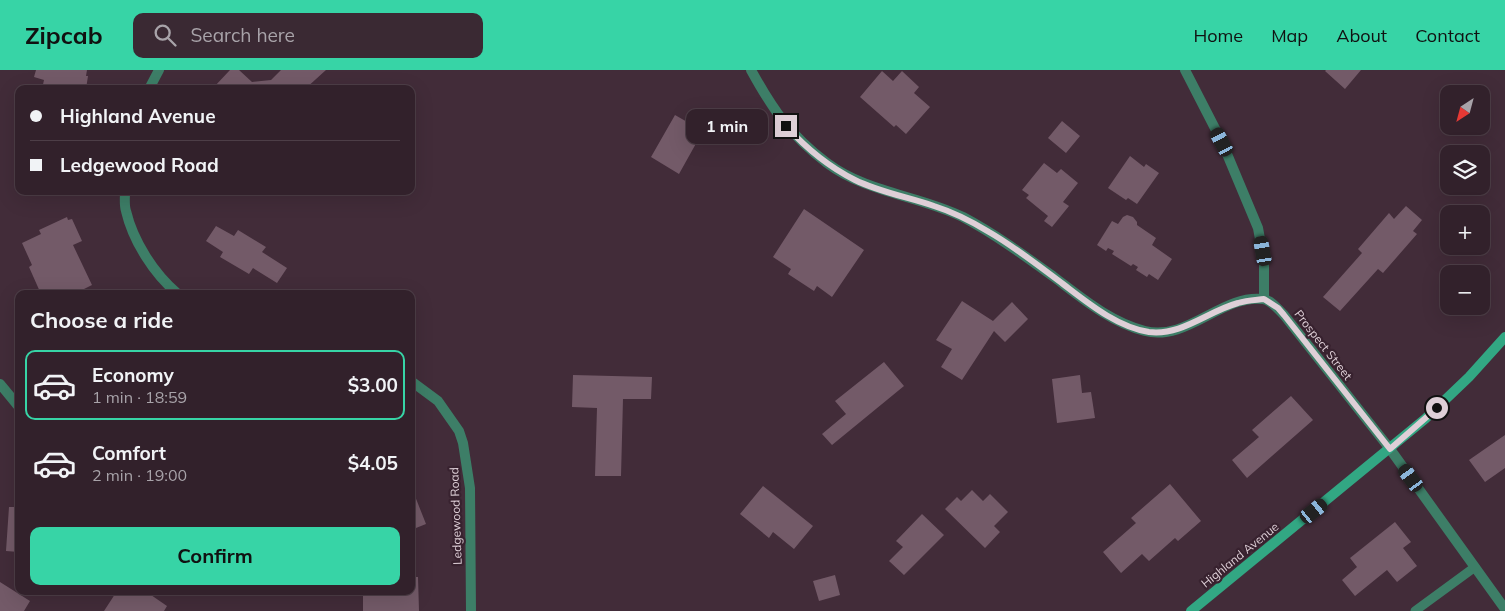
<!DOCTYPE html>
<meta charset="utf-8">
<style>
body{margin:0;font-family:Mulish,sans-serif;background:#3a2933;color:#f1f3f6;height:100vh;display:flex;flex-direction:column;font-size:19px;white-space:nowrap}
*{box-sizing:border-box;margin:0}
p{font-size:16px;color:#a8a3a9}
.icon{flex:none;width:28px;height:28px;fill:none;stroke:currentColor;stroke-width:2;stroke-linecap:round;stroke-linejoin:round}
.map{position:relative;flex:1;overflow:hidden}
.sheet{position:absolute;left:15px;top:220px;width:400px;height:305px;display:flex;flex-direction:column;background:#32212b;border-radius:10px;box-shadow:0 5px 20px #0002,0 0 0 1px #4d3e47}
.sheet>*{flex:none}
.banner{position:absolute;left:15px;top:15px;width:400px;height:110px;border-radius:10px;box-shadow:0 5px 20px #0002,0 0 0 1px #4d3e47;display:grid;align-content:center;height:110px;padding:0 15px;background:#32212b}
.needle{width:32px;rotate:216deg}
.fabs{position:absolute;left:1440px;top:15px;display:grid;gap:10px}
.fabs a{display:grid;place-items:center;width:50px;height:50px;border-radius:10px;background:#32212b;box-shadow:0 5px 20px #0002,0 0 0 1px #4d3e47;font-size:25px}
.end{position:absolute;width:22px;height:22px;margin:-11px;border:6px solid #decfd7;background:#111;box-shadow:0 0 0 2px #111}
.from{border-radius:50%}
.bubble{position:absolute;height:35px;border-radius:10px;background:#32212b;box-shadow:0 5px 20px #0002,0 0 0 1px #4d3e47;font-size:16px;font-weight:700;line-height:35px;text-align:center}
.car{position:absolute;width:15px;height:30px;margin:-15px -8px;border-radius:6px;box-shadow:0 0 4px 1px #0007;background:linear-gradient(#222 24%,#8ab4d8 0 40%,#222 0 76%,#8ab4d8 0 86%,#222 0)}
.banner b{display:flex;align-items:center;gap:18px;height:48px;font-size:19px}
.banner b+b{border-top:1px solid #4d3e47}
.banner i{width:12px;height:12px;background:#f1f3f6}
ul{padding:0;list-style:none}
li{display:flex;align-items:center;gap:15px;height:70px;margin:0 10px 8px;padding:0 5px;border:2px solid transparent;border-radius:10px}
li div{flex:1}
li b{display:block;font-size:19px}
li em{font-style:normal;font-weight:700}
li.current{border-color:#37d4a6}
li>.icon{width:45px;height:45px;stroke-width:1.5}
h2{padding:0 15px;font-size:22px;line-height:60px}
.primary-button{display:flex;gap:10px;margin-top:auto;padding:10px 15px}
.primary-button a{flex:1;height:58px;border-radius:10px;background:#37d4a6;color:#111;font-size:20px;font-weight:700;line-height:58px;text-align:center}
header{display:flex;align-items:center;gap:30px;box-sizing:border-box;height:70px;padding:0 25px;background:#37d4a6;color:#111}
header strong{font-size:24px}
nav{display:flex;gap:28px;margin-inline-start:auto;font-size:18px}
.search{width:350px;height:45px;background:#3a2933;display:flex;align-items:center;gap:12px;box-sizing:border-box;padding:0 18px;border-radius:10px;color:#a8a3a9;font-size:19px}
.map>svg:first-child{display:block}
.building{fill:#735a68}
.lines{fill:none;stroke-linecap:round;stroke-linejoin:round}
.lane{stroke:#3d7e67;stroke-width:9}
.street{stroke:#3d7e67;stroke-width:10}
.secondary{stroke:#32a783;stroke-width:10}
.route{stroke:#decfd7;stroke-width:6}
.labels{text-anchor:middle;stroke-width:4.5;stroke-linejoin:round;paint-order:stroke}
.street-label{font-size:12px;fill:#decfd7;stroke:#38222f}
</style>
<header>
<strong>Zipcab</strong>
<div class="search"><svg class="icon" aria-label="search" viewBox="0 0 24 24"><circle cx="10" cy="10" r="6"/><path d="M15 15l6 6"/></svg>Search here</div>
<nav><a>Home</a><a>Map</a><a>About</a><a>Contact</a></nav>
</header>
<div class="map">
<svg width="1505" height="541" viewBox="0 0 1505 541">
<rect width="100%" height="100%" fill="#422c39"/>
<path class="building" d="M36,0H87L86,6H88L86,19H42L44,10L34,7Z
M230,0H239L252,12L271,10L281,0H326L305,19H274L271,15L268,17L267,19H217L214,17Z
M1326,0H1361L1345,19L1325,1Z
M882,1L893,11L902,1L919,17L914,23L930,37L906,64L896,55L894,57L860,27Z
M675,45L703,61L679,104L651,87Z
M1062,51L1080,66L1066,83L1048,68Z
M1130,86L1144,97L1146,94L1159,103L1137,134L1128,128L1126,130L1108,118Z
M1044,93L1057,103L1061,99L1078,113L1063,132L1069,136L1052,157L1044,151L1048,146L1026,128L1029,125L1022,120Z
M1406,136L1422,150L1413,161L1417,164L1383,203L1378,199L1340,241L1323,227L1362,183L1358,179L1389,143L1394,149Z
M804,139L864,180L832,227L817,216L814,221L788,204L791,199L773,187Z
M1127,145L1133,147L1137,152V155L1156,168L1152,175L1172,189L1158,210L1149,204L1147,207L1136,200L1138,197L1133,194L1131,196L1112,184L1114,181L1108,178L1106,181L1097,175L1112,151L1118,154L1123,147Z
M67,147L68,150L72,149L82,171L73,175L92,215L76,223L77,224H41L29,197L32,195L22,173L41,164L39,160Z
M216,156L234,166L238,160L266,177L262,182L287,198L277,213L253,198L249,204L220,187L223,182L206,171Z
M962,231L993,251L1012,232L1028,249L1005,272L994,261L962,310L941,297L952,279L936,270Z
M884,292L904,316L832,375L822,364L846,344L835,331Z
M573,305L652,307L651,329H623L621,406H595L597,338L572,337Z
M1080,305L1082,323L1091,322L1095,348L1057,353L1052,309Z
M1291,326L1313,350L1247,408L1232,390L1259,367L1252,360Z
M1505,365V398L1485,412L1469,390Z
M1170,414L1201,451L1178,471L1175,468L1149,491L1142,484L1121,503L1103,482L1136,453L1131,448Z
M411,416L426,454L411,460Z
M763,416L813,456L794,479L773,462L769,468L740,444Z
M972,420L983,431L990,424L1008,442L994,456L1000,462L985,478L945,439L957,427L961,431Z
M9,437H19V482L6,481Z
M922,444L944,465L904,505L889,491L903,477L896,471Z
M1395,452L1411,472L1403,478L1417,496L1397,512L1387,500L1355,526L1342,510L1357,497L1350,488Z
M835,505L840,525L819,531L813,511Z
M411,507H418L419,541H363V521H411Z
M0,512L30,531L24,541H0Z
M117,521H154L151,525L167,536L164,541H104Z"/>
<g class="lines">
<path class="lane" d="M1415,541L1475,497"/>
<path class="street" d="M751,0C773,40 790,65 827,93C867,123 918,125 963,147C995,164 1025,186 1054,207C1082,228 1110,252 1145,261C1187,272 1222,224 1263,229C1271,230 1278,239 1284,245L1390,379L1505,539
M1185,0L1222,72L1258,158L1264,191V229
M149,19L159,0
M125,121C125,128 124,135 126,141C133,171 154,204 178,224
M411,311L438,331L459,361L463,373L470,418L471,541
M0,314L19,337"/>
<path class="secondary" d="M1191,541L1425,349L1469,307L1505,267"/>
</g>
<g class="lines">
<path class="route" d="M786,56C805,77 829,97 855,110C879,122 908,127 934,136C953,142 971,151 989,162C1015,177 1039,196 1063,214C1088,233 1117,257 1149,262C1182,266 1208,241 1238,233C1247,230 1256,230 1264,229L1278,238L1284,245L1390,379L1437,338"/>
</g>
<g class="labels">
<g class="street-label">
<text transform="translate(1323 275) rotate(52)" y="4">Prospect Street</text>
<text transform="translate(456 446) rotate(-92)" y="4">Ledgewood Road</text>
<text transform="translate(1240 485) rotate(-39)" y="4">Highland Avenue</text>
</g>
</g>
</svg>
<div class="fabs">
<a><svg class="needle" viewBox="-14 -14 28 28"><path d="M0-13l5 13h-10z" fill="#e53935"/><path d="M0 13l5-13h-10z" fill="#a8a3a9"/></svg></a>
<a><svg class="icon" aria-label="layers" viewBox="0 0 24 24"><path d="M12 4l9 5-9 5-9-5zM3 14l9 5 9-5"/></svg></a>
<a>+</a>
<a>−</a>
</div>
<i class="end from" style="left:1437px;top:338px"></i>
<i class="end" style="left:786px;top:56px"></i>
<div class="bubble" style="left:686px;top:39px;width:82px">1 min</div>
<i class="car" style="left:1222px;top:72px;rotate:332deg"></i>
<i class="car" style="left:1263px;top:181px;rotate:350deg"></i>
<i class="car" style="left:1411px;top:408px;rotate:324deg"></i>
<i class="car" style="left:1314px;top:441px;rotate:51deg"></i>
<div class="banner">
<b><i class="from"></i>Highland Avenue</b>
<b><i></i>Ledgewood Road</b>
</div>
<section class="sheet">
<h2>Choose a ride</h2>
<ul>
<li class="current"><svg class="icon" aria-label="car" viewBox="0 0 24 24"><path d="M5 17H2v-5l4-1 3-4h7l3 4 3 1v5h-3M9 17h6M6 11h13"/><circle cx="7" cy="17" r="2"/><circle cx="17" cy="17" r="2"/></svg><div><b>Economy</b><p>1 min · 18:59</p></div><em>$3.00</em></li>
<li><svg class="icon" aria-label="car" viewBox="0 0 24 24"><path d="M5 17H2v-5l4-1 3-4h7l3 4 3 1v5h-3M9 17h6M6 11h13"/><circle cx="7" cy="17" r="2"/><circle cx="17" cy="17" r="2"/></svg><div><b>Comfort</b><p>2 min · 19:00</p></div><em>$4.05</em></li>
</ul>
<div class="primary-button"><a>Confirm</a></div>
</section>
</div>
